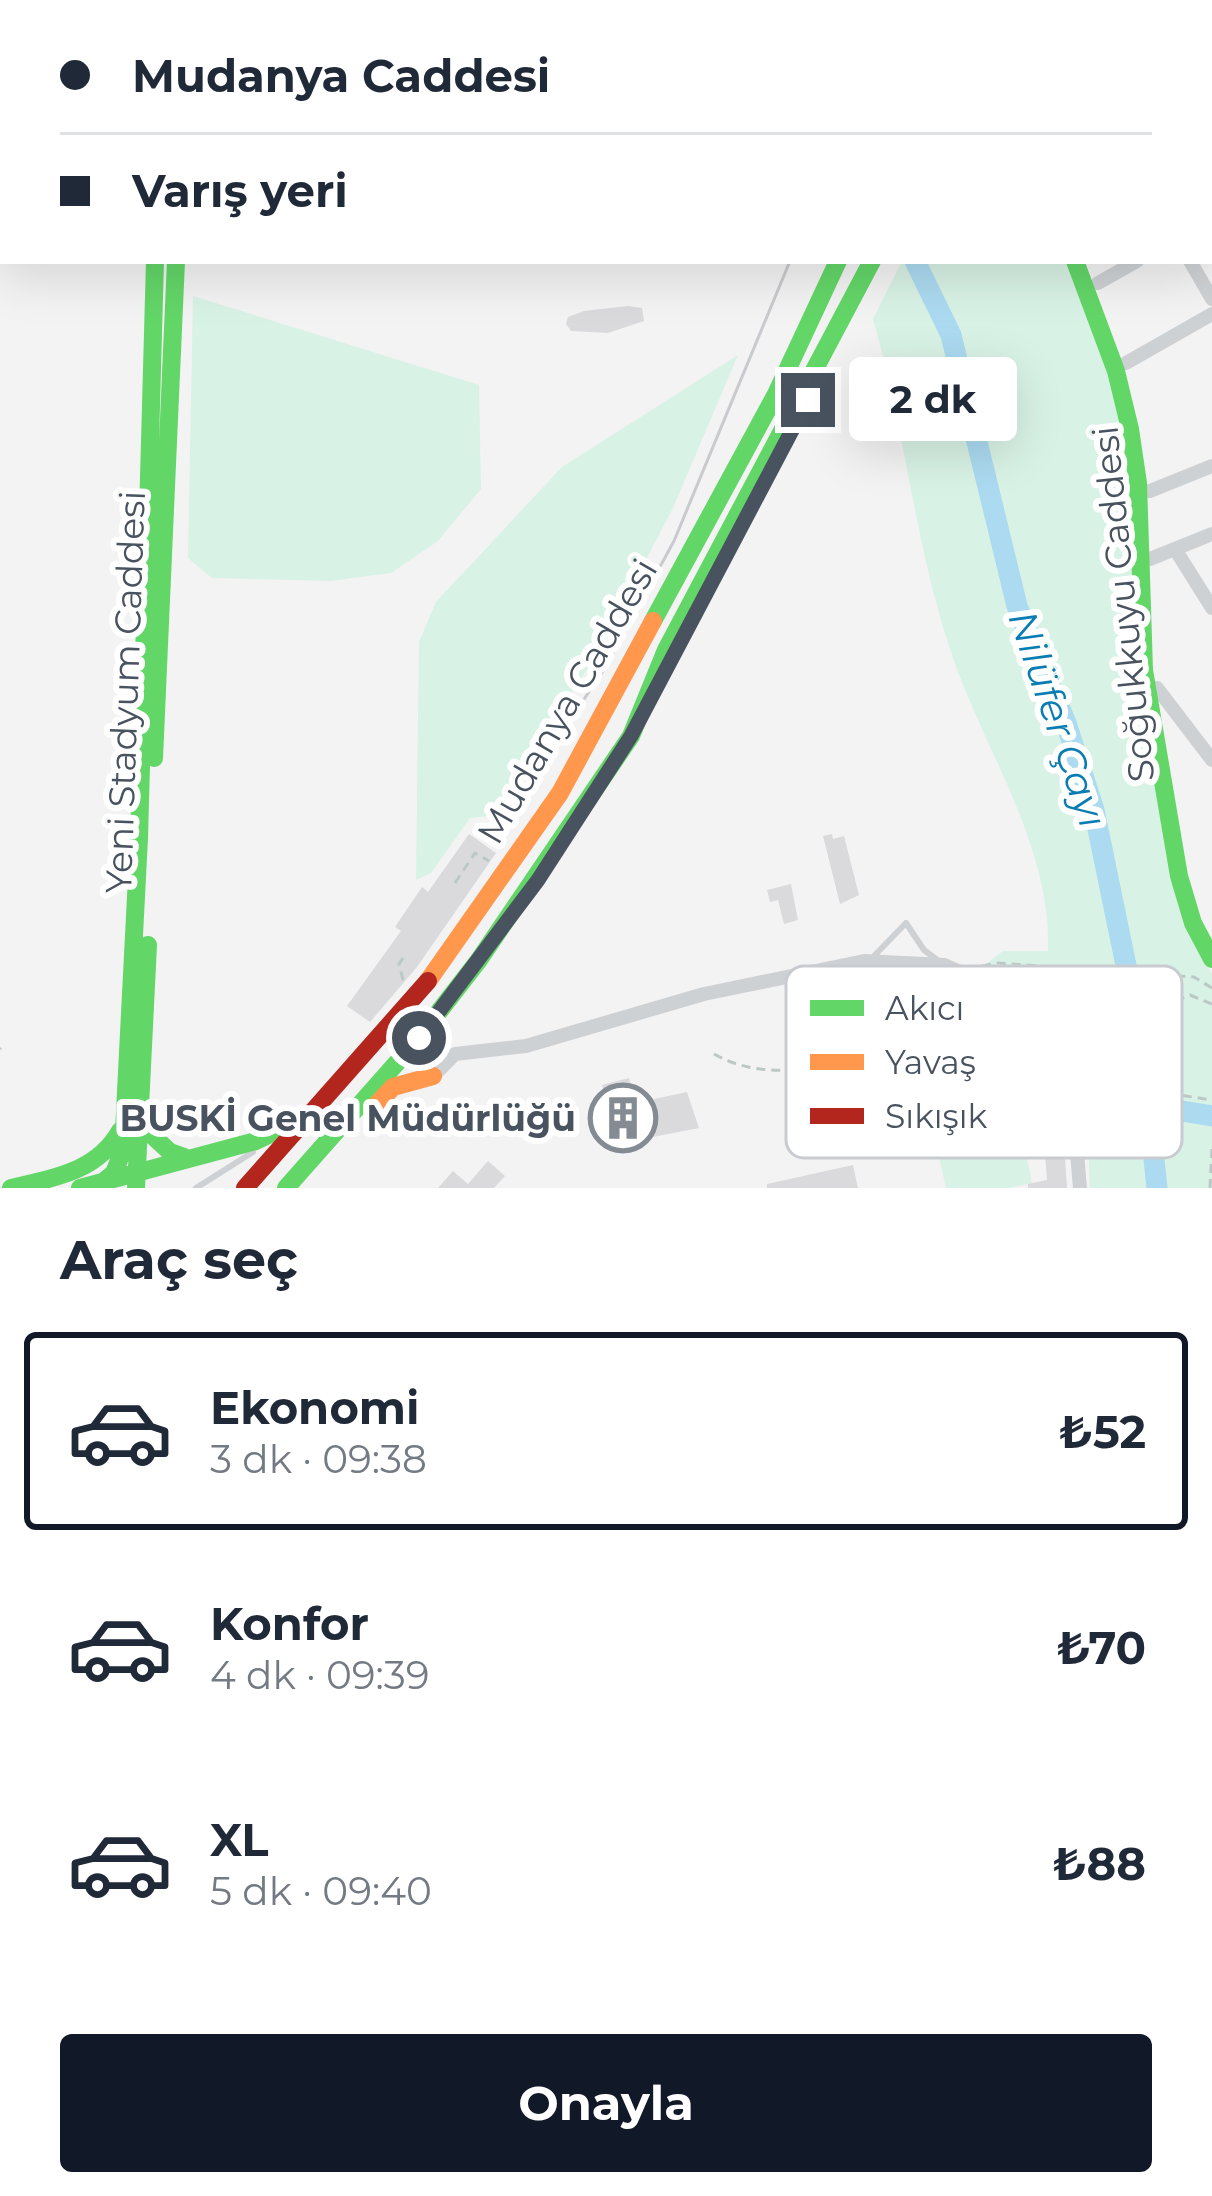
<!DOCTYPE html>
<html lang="tr">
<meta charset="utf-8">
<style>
body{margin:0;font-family:Montserrat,sans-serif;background:#f2f2f3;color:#1f2937;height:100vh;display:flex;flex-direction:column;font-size:45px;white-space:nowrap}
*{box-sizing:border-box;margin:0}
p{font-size:39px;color:#747a83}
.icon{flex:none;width:66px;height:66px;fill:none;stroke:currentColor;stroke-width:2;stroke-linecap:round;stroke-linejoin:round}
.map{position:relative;height:1188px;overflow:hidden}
.sheet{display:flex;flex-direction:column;background:#fff;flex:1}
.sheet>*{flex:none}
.guide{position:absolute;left:0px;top:0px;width:1212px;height:264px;box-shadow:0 12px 48px #0002;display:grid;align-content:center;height:264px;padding:0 60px;background:#fff}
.end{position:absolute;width:54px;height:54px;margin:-27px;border:15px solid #495360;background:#fff;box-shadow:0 0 0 6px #fff}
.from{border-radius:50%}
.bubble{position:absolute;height:84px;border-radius:12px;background:#fff;box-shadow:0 12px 48px #0002;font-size:39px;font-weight:700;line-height:84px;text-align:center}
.guide b{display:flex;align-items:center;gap:42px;height:114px;font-size:45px}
.guide b+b{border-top:3px solid #e0e1e3}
.guide i{width:30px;height:30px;background:#1f2937}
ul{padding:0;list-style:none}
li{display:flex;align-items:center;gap:36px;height:198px;margin:0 24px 18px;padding:0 36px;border:6px solid transparent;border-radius:12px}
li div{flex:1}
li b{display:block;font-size:45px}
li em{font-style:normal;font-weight:700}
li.on{border-color:#111827}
li>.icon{width:108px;height:108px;stroke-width:1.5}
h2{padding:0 60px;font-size:54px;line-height:144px}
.action{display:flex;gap:24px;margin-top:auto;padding:24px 60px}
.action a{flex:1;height:138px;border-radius:12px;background:#111827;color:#fff;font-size:48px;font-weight:700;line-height:138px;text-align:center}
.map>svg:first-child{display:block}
.green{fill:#d8f2e5}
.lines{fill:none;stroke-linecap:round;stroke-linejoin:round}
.river{stroke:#acdaf0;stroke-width:21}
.building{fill:#dadadc}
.path{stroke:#bcc8c5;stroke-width:3;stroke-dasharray:9 6;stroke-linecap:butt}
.lane{stroke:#ced1d4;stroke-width:6}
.street{stroke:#ced1d4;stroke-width:14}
.fast{stroke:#63d668;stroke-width:18}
.slow{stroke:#ff974d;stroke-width:18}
.jam{stroke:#b3261e;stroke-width:18}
.rail{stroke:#c8cacd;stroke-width:3}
.route{stroke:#495360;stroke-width:15}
.labels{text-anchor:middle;stroke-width:12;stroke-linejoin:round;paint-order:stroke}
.street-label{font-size:36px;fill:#495360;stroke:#fff}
.poi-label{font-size:36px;font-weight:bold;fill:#495360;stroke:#fff;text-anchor:end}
.water-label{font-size:39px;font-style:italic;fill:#097db3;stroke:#fff}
.key{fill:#fff;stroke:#c8cbcf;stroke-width:3}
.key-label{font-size:33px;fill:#495360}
</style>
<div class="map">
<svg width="1212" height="1188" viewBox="0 0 1212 1188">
<rect width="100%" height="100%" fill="#f3f3f3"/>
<path class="green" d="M902,261H1069L1101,344L1133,466L1137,644L1186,923L1212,974V1188H1090C1087,1124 1090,1050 1039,1003C1023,988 1002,980 987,963L1003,951H1048C1052,844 982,748 950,649C914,541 905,428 873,319Z
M193,296L479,385L481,489L438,541L391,573L331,581L212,578L188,558Z
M738,355L673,508L594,659L489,816L470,818L431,873L416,880L419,642L436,602L562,467Z
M1021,1129L1032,1183L1009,1188H946L937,1148Z"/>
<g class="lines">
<path class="river" d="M801,0L802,3
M915,261L951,335L1017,606L1066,723L1094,810L1142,1043L1157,1188
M1151,1106L1212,1116"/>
</g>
<path class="building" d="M628,306L642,308L644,321L608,333L571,331L566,324L568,317L584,311Z
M469,834L496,853L417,967L370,1022L347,1006L401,931L395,927L422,887L428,892Z
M832,834L833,839L844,836L859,895L840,904L823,836Z
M791,884L798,920L784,924L778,900L770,902L767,890Z
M629,1078L636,1103L687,1092L699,1128L653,1137L652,1130L616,1139L602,1085Z
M1064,1140L1067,1188H1028V1184L1047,1180L1044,1142Z
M488,1161L505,1176L494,1188H438L453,1171L468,1184Z
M853,1165L858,1188H767V1184Z"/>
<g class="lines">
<path class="path" d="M455,883L475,853L489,861
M403,958L399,964L404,984
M982,966L997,963L1194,977L1212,988
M900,973L925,1088
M1212,1004L1190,995L1169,1004L1162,1076L1173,1094L1212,1100
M0,1049L1,1048
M714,1054C775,1089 852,1059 914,1043
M1210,1188L1212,1149"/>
<path class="lane" d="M873,957L906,923L924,950L940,962
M196,1188L253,1152"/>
<path class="street" d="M77,3V0
M1107,3L1111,0
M1206,3L1210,0
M1209,84L1212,81
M1209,128L1212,126
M1209,220L1212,218
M1190,261L1212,299
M1098,283L1137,261
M1126,363L1212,314
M1150,491L1212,466
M1175,549L1212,608
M1150,559L1212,534
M1157,688L1212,760
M433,1076L455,1054L526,1046L704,994L864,961L944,965L1020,998L1058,1042L1070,1073L1080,1188"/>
<path class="fast" d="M166,0V3
M1075,261L1116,371L1130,429L1138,483L1144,670L1179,876L1193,923L1212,959
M653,621L776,394L838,261
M154,758L176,261
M142,1126L170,1152L184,1157
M103,1182L114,1173L123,1150L139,838L155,261
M11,1188C53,1178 97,1172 120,1131
M80,1188L256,1141L302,1119
M136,1188L148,945
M286,1188L417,1040L479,960L631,736L666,650L872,261"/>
<path class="slow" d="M183,0V3
M941,3L942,0
M975,3L977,0
M1014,3L1016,0
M0,19H3
M428,981L560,793L653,621
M378,1103L393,1087L433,1076"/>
<path class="jam" d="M245,1188L428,981"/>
<path class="rail" d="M888,3L889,0
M496,830L603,671L674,541L790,261"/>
</g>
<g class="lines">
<path class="route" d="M419,1038L538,880L631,736L808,400"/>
</g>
<defs>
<symbol id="building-ring" viewBox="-11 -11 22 22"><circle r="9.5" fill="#fff" stroke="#848b93" stroke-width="1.5"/><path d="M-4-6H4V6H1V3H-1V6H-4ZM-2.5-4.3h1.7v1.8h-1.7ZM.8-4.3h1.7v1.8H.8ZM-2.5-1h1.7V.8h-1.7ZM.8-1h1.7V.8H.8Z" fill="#848b93"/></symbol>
</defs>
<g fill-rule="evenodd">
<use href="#building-ring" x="585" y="1080" width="76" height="76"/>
</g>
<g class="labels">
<g class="street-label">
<text transform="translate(1123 604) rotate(-96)" y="13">Soğukkuyu Caddesi</text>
<text transform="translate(125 692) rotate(-88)" y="13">Yeni Stadyum Caddesi</text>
<text transform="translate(567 701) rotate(-60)" y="13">Mudanya Caddesi</text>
</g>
<g class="poi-label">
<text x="576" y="1131">BUSKİ Genel Müdürlüğü</text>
</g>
<g class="water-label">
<text transform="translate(1058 719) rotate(71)" y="14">Nilüfer Çayı</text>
</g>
</g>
<rect x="786" y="966" width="396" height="192" rx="18" class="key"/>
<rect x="810" y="1000" width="54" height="16" fill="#63d668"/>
<rect x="810" y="1054" width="54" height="16" fill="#ff974d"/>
<rect x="810" y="1108" width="54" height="16" fill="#b3261e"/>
<g class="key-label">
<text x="885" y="1020">Akıcı</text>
<text x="885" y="1074">Yavaş</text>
<text x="885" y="1128">Sıkışık</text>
</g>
</svg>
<i class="end from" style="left:419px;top:1038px"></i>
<i class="end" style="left:808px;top:400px"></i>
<div class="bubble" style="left:849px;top:357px;width:168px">2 dk</div>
<div class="guide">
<b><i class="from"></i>Mudanya Caddesi</b>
<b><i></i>Varış yeri</b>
</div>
</div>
<section class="sheet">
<h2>Araç seç</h2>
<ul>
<li class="on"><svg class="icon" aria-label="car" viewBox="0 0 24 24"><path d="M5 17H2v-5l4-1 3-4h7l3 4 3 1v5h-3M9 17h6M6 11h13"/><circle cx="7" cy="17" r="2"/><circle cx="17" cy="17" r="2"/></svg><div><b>Ekonomi</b><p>3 dk · 09:38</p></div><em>₺52</em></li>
<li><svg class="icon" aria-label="car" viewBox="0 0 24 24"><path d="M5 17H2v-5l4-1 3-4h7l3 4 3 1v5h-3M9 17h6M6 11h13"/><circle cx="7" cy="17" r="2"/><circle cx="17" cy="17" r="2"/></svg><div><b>Konfor</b><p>4 dk · 09:39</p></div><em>₺70</em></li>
<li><svg class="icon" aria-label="car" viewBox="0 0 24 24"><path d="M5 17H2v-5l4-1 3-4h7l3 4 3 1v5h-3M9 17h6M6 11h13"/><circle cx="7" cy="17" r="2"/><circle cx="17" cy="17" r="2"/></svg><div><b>XL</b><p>5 dk · 09:40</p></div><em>₺88</em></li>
</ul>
<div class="action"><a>Onayla</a></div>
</section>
